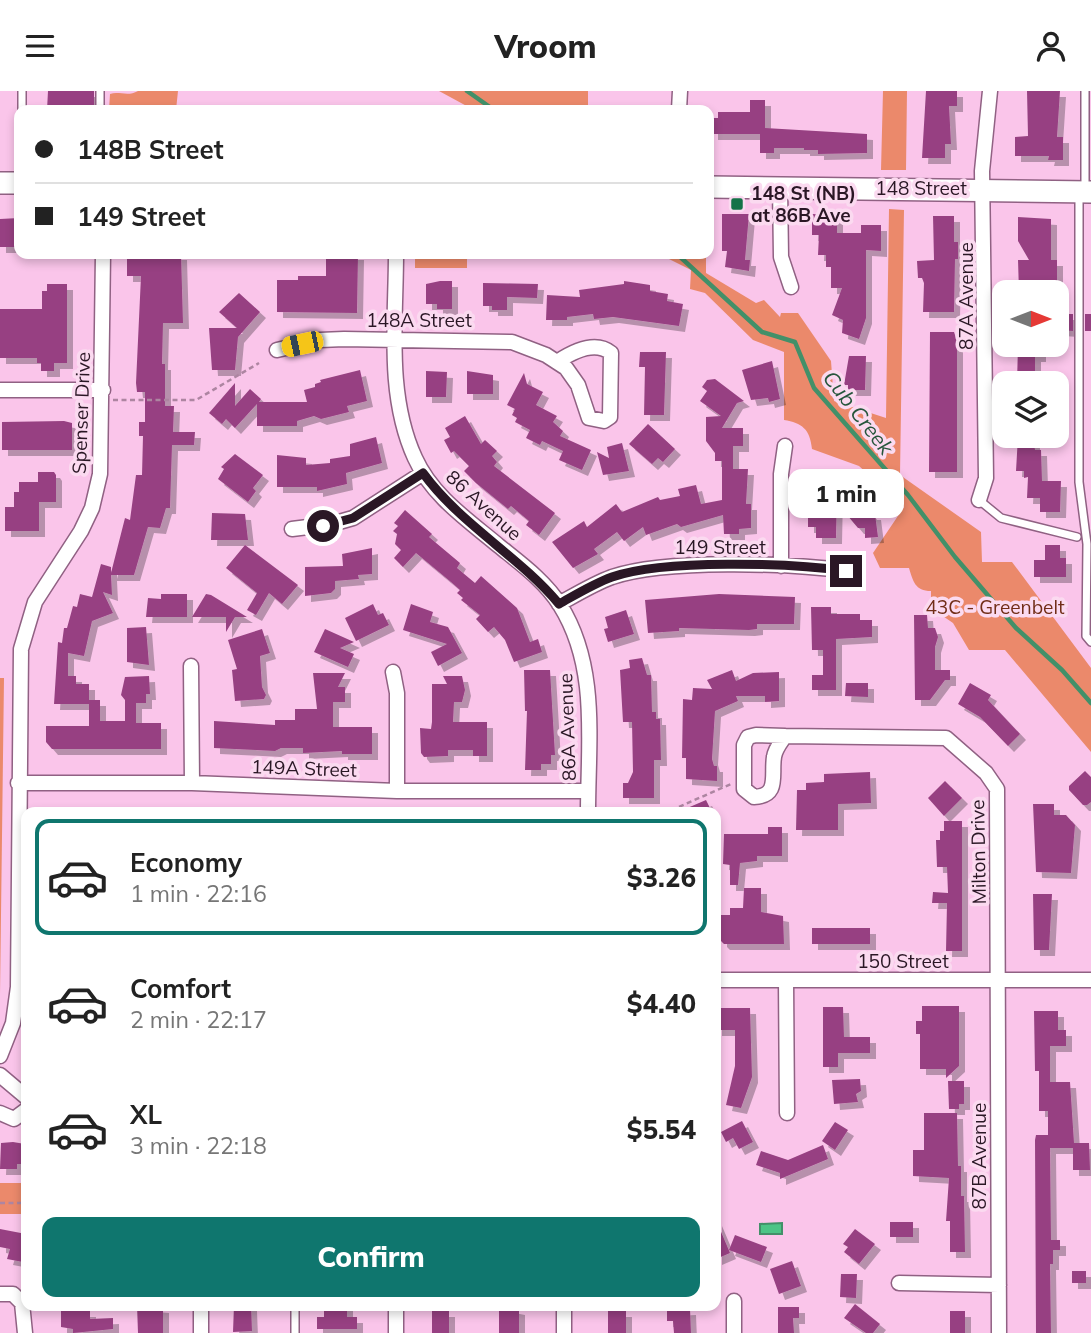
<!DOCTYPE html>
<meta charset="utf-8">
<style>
body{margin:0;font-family:Mulish,sans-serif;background:#f2f2f2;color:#222;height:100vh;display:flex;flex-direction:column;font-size:26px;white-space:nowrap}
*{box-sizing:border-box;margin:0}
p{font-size:23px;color:#767676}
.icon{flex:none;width:38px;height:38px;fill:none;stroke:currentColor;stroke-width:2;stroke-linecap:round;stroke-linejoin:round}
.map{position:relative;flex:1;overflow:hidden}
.panel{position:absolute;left:21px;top:716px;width:700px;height:504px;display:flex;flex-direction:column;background:#fff;border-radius:14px;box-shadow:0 4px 10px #0003}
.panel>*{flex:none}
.hud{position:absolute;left:14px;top:14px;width:700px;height:154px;border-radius:14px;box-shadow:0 4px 10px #0003;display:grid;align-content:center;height:154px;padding:0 21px;background:#fff}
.needle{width:46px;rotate:90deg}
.buttons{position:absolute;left:992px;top:189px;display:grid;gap:14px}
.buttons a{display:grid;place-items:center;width:77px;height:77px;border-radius:14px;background:#fff;box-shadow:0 4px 10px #0003;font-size:35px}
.end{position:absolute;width:32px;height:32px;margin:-16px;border:9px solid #2a1725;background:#fff;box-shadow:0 0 0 4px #fff}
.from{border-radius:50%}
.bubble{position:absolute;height:49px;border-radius:14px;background:#fff;box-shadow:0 4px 10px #0003;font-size:23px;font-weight:800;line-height:49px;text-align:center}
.car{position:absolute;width:21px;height:42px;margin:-21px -10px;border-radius:9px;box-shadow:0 0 5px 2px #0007;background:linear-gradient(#f5c518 24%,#345 0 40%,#f5c518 0 76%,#345 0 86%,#f5c518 0)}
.hud b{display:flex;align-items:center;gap:24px;height:66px;font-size:26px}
.hud b+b{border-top:2px solid #e0e0e0}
.hud i{width:18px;height:18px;background:#222}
ul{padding:12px 0 0;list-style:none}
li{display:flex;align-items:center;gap:21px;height:116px;margin:0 14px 10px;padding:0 7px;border:4px solid transparent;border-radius:14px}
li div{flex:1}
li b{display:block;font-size:26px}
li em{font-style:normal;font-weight:800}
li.on{border-color:#0f766e}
li>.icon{width:63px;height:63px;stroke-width:1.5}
.cta{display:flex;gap:14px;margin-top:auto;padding:14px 21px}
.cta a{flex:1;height:80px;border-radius:14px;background:#0f766e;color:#fff;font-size:28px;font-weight:800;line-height:80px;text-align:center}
header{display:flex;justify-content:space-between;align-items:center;height:91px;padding:0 21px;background:#fff;font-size:32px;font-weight:800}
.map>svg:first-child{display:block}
.green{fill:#eb896b}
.water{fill:#4cc486;stroke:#429069;stroke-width:2}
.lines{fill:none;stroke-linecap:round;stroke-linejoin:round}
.stream{stroke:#429069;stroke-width:4.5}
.building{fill:#974182;filter:url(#shadow)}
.lane-casing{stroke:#906183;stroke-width:10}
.street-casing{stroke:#906183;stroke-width:17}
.secondary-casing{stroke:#906183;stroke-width:24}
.path{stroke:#ad85a1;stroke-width:2.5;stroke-dasharray:5 3.5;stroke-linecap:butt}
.lane{stroke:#fff;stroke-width:7}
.street{stroke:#fff;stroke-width:14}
.secondary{stroke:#fff;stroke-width:21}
.route{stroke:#2a1725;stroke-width:9}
.poi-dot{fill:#157248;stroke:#fbdaf0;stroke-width:2.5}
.labels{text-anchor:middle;stroke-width:7;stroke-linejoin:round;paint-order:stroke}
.street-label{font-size:19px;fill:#2a1725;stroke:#fbdaf0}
.poi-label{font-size:19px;font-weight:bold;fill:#2a1725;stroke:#fbdaf0;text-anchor:start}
.park-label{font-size:19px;fill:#712d17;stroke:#fbdaf0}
.water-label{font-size:21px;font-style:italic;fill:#26563c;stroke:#fbdaf0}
</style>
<header><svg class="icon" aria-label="menu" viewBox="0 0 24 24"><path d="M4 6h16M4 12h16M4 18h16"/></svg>Vroom<svg class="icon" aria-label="person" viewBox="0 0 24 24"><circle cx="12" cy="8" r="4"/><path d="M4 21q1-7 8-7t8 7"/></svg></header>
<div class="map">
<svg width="1091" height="1242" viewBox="0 0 1091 1242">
<defs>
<filter id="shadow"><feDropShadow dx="6" dy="6" stdDeviation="0" flood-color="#0004"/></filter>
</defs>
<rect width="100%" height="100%" fill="#fac5ea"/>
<path class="green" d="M138,0H178L176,19H109L110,3C119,0 128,6 138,0Z
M439,0H588V19H474Z
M883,0H907L906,79H881Z
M889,118L904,119L900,384L981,441L982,471H1012L1091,577V661L1005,559H969L953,532L931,517V500C915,500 913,490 909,477H880L873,462L904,416L859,375L812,358C810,338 802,332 784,329V261L753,249L705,202L690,198L691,179L659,163H706V182L756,212L764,209L780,226L781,222H798L831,270L834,310L886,327Z
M415,163H467V177H415Z
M0,587H4L0,903Z
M0,1092H26V1123H0Z"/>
<path class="water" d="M782,1132V1143H760V1133Z"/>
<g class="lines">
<path class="stream" d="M467,0L494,19
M677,163L762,241L795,251L814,297L908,404L955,466L1016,537L1062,579L1091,612"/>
</g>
<path class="building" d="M48,0H94V19H47Z
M926,0H957V15H949L951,53H945V67H922Z
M1027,0H1060L1057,46H1063V69H1048L1049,65H1015V46L1028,45Z
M750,9H765V37L867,43V62L818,63V59H804V57H774V62H760V43H712V27H718V21H750Z
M722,123H749L745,169H750L749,180L725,176L727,160H722Z
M812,123L837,124V142H861V134H881V160L866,159V227L859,248L842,242L843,229L832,224L842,197H831V176H826V164H818L819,144H812Z
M933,125H954V151H958V168H955L954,221H923L924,192L922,187H918L917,170L934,169Z
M1018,126L1051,128V169H1057V201H1019L1018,169H1029L1018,150Z
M19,127V156H0V128Z
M127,163H181L183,232H163L162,273H165V315H174L173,341H195L194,354H172L170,417H166L160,437L148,436L134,484H111L112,504L103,501L113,522L92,530L84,565L68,562V585H76V593H89V613H54L58,551L62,552L64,537H67L73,515L77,516L80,503L92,506L101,473L111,476V482L125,427L130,429L136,384H142L143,345H139V331H145V301H137L136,292L141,185H127Z
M326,163H358L357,222L277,221V189H298V185H326Z
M440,190H452V218H437V213H426V193Z
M624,190L650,194V200L668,203L667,210L683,213L679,235L613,226L594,228L593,223L567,226V229H546L547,204L580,206L579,199L624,193Z
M483,192L538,193L537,207L507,206V219H492V215H483Z
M47,193H67V272H54V280H41V272H37V267H0V218H42V200H47Z
M239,202L260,221L238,246L235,279H212L209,237H237L219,221Z
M1057,223H1073V240L1057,239Z
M1085,223H1091V240H1085Z
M930,241H954L957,250V381H929Z
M1018,254H1040V265H1035V292H1017Z
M640,261H666L664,324H644L645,276H639Z
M849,265H866L865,299H848V294H844Z
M772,270L780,308L769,311L768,307L751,309L742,279Z
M360,279L367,310L347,315L349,321L321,328L314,325L297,330V335H257V313L235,337L226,328L222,333L209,322L235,292V315L250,298L261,308L259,311H307L304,299L315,296V293L321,291L320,289Z
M426,280L447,281L446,306H426Z
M467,280L493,284V303H467Z
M524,282L527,293L543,301L536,314L557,325L553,331L563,340L560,345L591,359L582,379L559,369L563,360L542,350L540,354L526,347L530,339L515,331L517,327L512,324L515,318L507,314Z
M715,288L744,310L737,312L722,337H743V355H733V378H748L746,413H751V437L739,438V443H724L723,424L681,436L677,433L646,444L643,436L624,450L617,441L594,458L598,463L573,477L552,451L584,430L587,436L616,413L622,421L658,406L660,409L680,405L678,398L696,394L701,413L722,409V370H715V362L706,350V326L721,325L700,310L707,300L702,296L707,289Z
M465,325L481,353L485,349L497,360L492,365L497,371L494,375L555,422L539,444L526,434L529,430L511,415L508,418L476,392L464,380L469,375L454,360L451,362L444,349L450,346L445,337Z
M64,330L72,332V359H2V331Z
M648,333L675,358L663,371L658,367L652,373L629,353Z
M1018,345H1033L1035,359H1041L1042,390H1061L1060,421H1040V407H1027L1028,386L1024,387V380H1016Z
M376,346L382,372L346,382L347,393L317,400V396H277V364L306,367V374L330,372V368L350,365V353Z
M622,352L629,380L603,384L597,361L609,367L607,356Z
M235,363L263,384L253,397L256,400L248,411L218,388L224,378L221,376Z
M38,381H54L56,384V411H39V440H5V416H14V401H19V391H38Z
M812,393H829V398H837L836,447H816V436H808V404H812Z
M858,411H864L871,423H875L878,446L865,447V437H858L847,424Z
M405,419L432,443L429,446L460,472L457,477L475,492L481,485L517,517L530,551L538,548L542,561L514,571L505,549L494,536L488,541L476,528L480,524L461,509L463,507L457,502L460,499L451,491L416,462L403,476L394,467L401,459L395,453L397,443L393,440L398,435L394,432Z
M212,422L245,423L248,449H211Z
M245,454L298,494L282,513L269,502L256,524L247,519L257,502L226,477Z
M1045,454H1060V467H1066V486H1034V469H1045Z
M372,457V483L358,484L359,488L335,490V498L331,502L305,505V476L343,475L342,463Z
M161,503H187V526H146L148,507L161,508Z
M206,503L211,504L247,526H235L226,541V526H192Z
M719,503L795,506L794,533H757V538L749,539L679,537V540L648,542L645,509Z
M373,513L378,524L383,522L389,534L356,550L345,527Z
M411,513L433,521L430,531L448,536L462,562L438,575L431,561L447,553L403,539Z
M811,516H831V523H860V529H872V546L836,548V599H812V584H823V559H812Z
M626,519L634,543L608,551L604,538L608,537L605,526Z
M914,524H927L928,537H935L938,546L935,556V579H950V589H945L930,609H915Z
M146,536L149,574L127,571V537Z
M262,538L270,562L260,565L262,596L266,604L264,608L235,610L232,579L237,578L228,549Z
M325,538L354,551L340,557L354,563L348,576L314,561Z
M642,567L647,584H651L652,621H656V628H660L661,669H654V707H623V692H628L633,681L632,631H623L620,579L630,577L629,569Z
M524,579H550L555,664H551V673H541V679H525L527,620H525Z
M732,579L736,590L753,582L779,581V610L765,611V605H736L738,610L715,620L712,668L714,675H717V690L686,688V667H682L683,608L692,609L693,597L712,598L707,589Z
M313,582H345L338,596H345V611H333V636H372V663H342V660L303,662V657H281L275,660L214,657V630L275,634V629H295V618H317Z
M149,585L150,603H146V612H136V632H161V658H52L46,651V635H89V609H100V630H125V609L121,604L125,586Z
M443,585H462L465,599L462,611H454L453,631H487V665H473V659H448V665L424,666L421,662L420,637L431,638L432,631V593H447Z
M846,592H868V606L845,605Z
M970,592L991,604L988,609L1020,643L1008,655L980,626L958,613Z
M1085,680L1091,686V711L1087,714H1083L1069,699V695Z
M870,681L871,712L838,713V739H796L797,699H806V692L824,691V683Z
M945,690L962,707L944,725L928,707Z
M706,709L712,721H678Z
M1033,713H1054V724H1066L1075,734L1071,782L1036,781Z
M944,730H962V860H946L947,812H932L933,801L948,802L947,776H937L936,749H940V740H944Z
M768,736H782V765H757V770L740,772L738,794H730V774L723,773L724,743H768Z
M744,797H761V821L783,825L784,853H724L721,850V824H730V817H743Z
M1033,803H1052L1049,859H1034Z
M812,837H870V853H812Z
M922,915H959V975L946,987V978H920V943H916V930H922Z
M823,916H843L844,946H870V962H838V976H823Z
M716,917H750L752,986L741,1017L726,1014L735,975V939H716Z
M1034,920H1058V939H1066V955H1050V991H1070L1074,1052H1089L1090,1079H1073V1057H1050L1051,1149H1060V1159H1053V1173H1050L1051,1242H1036L1035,1049L1036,1044H1048V1020H1039V980H1035Z
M860,988L861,1000L856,1003L858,1011L834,1013L832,989Z
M948,990H964V1013H959V1018H949Z
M924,1022H957L958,1075H961V1105H964L965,1161H950V1130H946L949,1087L913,1085V1059H924Z
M742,1030L753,1051L739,1058L733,1047L726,1051L721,1041Z
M835,1031L848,1039L835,1059L822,1050Z
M13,1051L25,1053V1073H17V1078H0L1,1052Z
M823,1054L828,1068L780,1088V1082L756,1074L761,1060L788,1069Z
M716,1129L730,1162L716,1168Z
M890,1131H913V1146H890Z
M0,1138L26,1143L23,1171L7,1168L10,1158L0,1156Z
M855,1138L875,1153L859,1173L844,1161L848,1156L843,1153Z
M735,1144L767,1156L761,1171L729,1159Z
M792,1170L801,1195L779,1203L770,1178Z
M1072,1180H1086V1192H1072Z
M841,1183H857L856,1207L840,1206Z
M855,1213L880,1233L873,1242H866L844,1227Z
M137,1214L163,1216V1242H138Z
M234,1214H251L252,1240L233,1241Z
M324,1214H347V1226H357V1238H317V1226H324Z
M499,1214L519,1218V1242H499Z
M778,1216H799V1227H793L794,1242H778Z
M690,1218L691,1242H674L673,1230H667V1219Z
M61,1220H90V1228L113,1227V1238L73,1242V1238L61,1236Z
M432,1220H449V1242H432Z
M608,1220H626V1242H608Z
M950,1220H965V1242H950Z"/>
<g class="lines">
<defs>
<path id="lane" d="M22,0V19
M100,19V0
M1085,97V0
M1079,103V391L1087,453L1086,545L1091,551
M979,409L1001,427L1077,446
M295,1214V1242"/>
<path id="street" d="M679,19L680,0
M780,96L781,166L791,196
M396,163C396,230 386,304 415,367C432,405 468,429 499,455C520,472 545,490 560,514C599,576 588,651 588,721
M277,259L320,249L344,248L512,251L546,264L566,277L578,294L589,327L604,330L610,326L611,262C595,249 572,261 557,271
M0,299H103
M979,409L986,387L982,80L990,0
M292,438L332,433L353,427L423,382
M781,475V383L785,355
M559,513C577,503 593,493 612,486C665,468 789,472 846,480
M191,575L192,692
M393,581L397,602V700
M756,644L785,645C781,651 775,658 774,666C771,684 780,705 754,706L744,698V654L748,646Z
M785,645L946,647L986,682L997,698L999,1242
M18,692H192L397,700H588
M716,889H1091
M786,889L787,1022
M0,965L13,932L18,896L21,558L35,511L81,440L92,417L100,383L103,163
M0,984L26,1006
M0,1022L14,1028L26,1019
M899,1192L999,1194
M0,1203H13L22,1212L25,1242
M734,1210V1242
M201,1214V1242
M396,1214V1242
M564,1214V1242"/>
<path id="secondary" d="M0,92H19
M709,96L1091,101"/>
</defs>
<use href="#lane" class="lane-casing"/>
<use href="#street" class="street-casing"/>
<use href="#secondary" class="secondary-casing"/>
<path class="path" d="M113,309H196L259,272
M603,718H674L731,693
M0,1112H26"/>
<use href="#lane" class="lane"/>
<use href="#street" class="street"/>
<use href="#secondary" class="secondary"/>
</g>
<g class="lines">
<path class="route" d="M323,435L353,427L423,382C461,434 519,465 559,513C577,503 593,493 612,486C664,468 790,472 846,480"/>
</g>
<rect class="poi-dot" x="730" y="106" width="14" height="14" rx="3.5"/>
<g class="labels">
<g class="street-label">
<text x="921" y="104">148 Street</text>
<text transform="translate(966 205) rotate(-90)" y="7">87A Avenue</text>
<text x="419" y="236">148A Street</text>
<text transform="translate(81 322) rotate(-88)" y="7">Spenser Drive</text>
<text transform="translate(484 414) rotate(42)" y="7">86 Avenue</text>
<text x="720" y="463">149 Street</text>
<text transform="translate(567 636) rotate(-92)" y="7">86A Avenue</text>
<text transform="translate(304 677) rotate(2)" y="7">149A Street</text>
<text transform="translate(978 761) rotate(-91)" y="7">Milton Drive</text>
<text x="903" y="877">150 Street</text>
<text transform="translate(979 1065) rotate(-90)" y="7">87B Avenue</text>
</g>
<g class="poi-label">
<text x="751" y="109">148 St (NB)<tspan x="751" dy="22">at 86B Ave</tspan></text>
</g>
<g class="park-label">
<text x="995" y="523">43C - Greenbelt</text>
</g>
<g class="water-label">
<text transform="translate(858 322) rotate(52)" y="7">Cub Creek</text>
</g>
</g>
</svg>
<div class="buttons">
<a><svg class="needle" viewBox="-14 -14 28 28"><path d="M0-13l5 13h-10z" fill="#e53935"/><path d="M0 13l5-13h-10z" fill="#767676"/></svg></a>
<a><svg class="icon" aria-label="layers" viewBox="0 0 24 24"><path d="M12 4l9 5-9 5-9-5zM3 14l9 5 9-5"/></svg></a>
</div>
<i class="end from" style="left:323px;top:435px"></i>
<i class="end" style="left:846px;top:480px"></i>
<div class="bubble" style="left:788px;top:378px;width:116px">1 min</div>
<i class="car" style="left:302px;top:253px;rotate:258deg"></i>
<div class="hud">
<b><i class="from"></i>148B Street</b>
<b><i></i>149 Street</b>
</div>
<section class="panel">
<ul>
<li class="on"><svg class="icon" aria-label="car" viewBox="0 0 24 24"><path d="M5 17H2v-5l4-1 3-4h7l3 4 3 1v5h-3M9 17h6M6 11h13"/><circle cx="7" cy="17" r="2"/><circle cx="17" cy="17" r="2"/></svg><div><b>Economy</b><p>1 min · 22:16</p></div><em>$3.26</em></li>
<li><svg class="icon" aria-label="car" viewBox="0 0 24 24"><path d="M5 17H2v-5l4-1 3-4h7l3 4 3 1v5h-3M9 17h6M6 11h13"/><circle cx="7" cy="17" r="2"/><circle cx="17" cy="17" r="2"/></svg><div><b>Comfort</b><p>2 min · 22:17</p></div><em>$4.40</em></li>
<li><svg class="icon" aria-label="car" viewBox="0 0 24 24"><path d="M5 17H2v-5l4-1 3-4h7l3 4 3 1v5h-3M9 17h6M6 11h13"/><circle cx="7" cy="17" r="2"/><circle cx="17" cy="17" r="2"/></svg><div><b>XL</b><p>3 min · 22:18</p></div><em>$5.54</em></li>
</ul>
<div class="cta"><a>Confirm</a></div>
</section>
</div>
